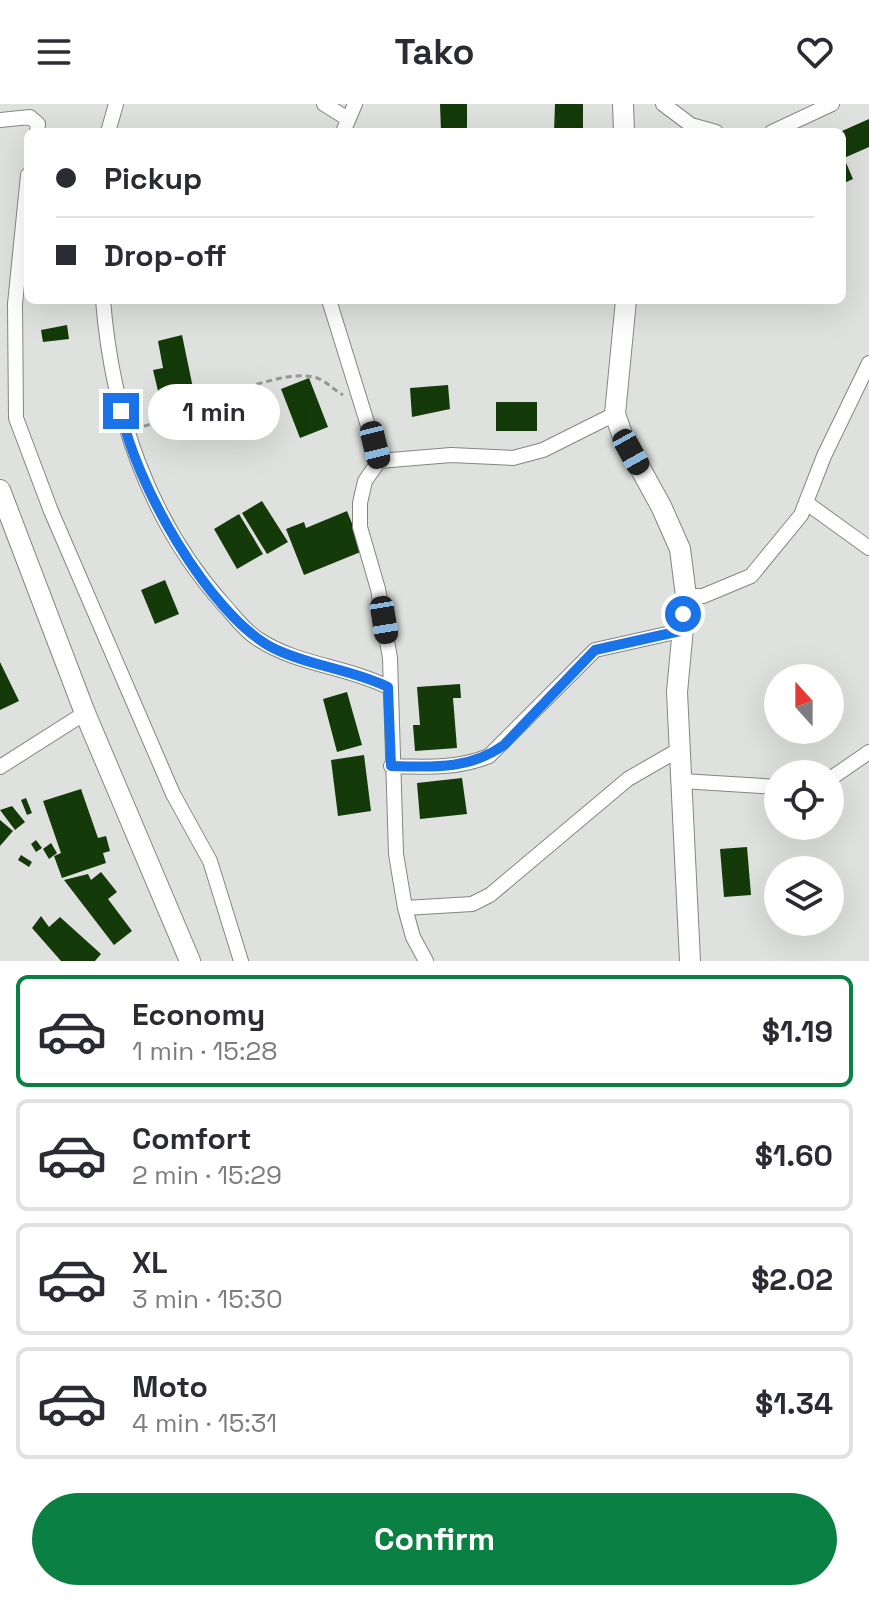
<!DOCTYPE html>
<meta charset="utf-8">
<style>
body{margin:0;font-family:"Space Grotesk",sans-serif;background:#f2f2f3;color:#2b2b33;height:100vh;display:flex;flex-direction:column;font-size:30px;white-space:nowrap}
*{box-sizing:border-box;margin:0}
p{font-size:26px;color:#7c7c81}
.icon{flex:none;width:44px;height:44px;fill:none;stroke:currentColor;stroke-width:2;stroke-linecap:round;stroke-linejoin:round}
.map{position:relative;height:857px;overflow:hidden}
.details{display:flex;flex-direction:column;background:#fff;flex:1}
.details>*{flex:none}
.banner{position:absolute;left:24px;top:24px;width:822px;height:176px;border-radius:12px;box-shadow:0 8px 32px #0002;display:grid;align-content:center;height:176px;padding:0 32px;background:#fff}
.needle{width:52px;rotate:339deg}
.controls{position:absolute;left:764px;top:560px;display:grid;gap:16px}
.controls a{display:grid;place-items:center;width:80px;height:80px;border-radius:50%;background:#fff;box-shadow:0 8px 32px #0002;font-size:40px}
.end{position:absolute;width:36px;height:36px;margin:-18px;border:10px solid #1a73e8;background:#fff;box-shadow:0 0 0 4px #fff}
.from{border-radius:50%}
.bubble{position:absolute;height:56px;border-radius:28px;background:#fff;box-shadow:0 8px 32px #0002;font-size:26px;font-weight:600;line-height:56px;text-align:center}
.car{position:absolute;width:24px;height:48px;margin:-24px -12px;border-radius:10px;box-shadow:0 0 6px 2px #0007;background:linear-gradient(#222 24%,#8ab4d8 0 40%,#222 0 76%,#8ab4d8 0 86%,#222 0)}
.banner b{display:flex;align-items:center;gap:28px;height:76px;font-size:30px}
.banner b+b{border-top:2px solid #e1e1e2}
.banner i{width:20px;height:20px;background:#2b2b33}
ul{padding:14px 0 0;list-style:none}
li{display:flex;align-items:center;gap:24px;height:112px;margin:0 16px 12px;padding:0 16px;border:4px solid #e1e1e2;border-radius:12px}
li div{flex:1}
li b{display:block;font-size:30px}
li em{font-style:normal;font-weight:600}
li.selected{border-color:#0b8043}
li>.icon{width:72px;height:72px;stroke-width:1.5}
.cta{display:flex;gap:16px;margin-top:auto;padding:16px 32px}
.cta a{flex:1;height:92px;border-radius:48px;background:#0b8043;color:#fff;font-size:32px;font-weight:600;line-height:92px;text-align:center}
header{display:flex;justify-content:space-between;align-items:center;height:104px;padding:0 32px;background:#fff;font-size:36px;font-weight:600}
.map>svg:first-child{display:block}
.building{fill:#153a09}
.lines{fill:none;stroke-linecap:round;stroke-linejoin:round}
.street-casing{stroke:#838683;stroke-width:16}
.secondary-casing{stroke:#838683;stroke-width:22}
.path{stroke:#959794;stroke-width:3;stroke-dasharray:6 4;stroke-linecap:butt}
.street{stroke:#fff;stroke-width:14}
.secondary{stroke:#fff;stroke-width:20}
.route{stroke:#1a73e8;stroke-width:10}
</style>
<header><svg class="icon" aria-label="menu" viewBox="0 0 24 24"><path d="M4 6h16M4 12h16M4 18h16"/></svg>Tako<svg class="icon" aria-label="heart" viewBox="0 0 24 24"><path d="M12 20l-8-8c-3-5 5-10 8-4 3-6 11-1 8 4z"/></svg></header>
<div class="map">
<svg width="869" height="857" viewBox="0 0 869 857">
<rect width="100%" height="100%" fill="#dee1dd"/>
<path class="building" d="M440,0H467V28H441Z
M555,0H583V28H554Z
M869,15V43L844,54L853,75L842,80V27Z
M67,221L69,235L43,238L41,226Z
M182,231L193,284L159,291L153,266L163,264L158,237Z
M309,274L328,323L300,334L281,285Z
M448,281L450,305L412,313L410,284Z
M496,298H537V327H496Z
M262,397L288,438L267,450L242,409Z
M347,407L363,447L304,471L286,425L304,418L306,424Z
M239,410L263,450L237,465L214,425Z
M165,476L179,510L155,520L141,486Z
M0,558L19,597L0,606Z
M460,580L461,594H453L457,644L415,647L413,621H420L417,583Z
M347,588L362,641L337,648L323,595Z
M364,651L371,707L338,712L331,656Z
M462,674L467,710L420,715L417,679Z
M81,685L98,734L106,732L110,747L103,749L106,759L62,774L54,752L61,749L43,697Z
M26,694L32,709L27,711L21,696Z
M12,702L25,718L15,726L0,706Z
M0,716L13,727L0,742Z
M36,736L42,744L36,748L31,740Z
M51,739L57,749L49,755L43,745Z
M747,743L751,791L724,793L720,745Z
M21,751L32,758L29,763L18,756Z
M101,768L117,788L108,795L132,827L114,841L64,776L88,770L91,776Z
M41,812L49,823L60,813L101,850L95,857H61L32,824Z"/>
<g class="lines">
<defs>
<path id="street" d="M324,0L348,15
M663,0L691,21L716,28
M0,16L30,13L38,20L37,28
M108,28L116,0
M343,28L355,0
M772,28L832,0
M28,71L15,200L16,314L51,407L173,690L210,757L241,857
M103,196C112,308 148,416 224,501C234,512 245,527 258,535C297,561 346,562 388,583
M329,196L379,357
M808,400L869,444
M686,492H703L751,472L801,411L824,352L869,259
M391,662C425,663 458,665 489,652L595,546L680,527
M0,663L85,609
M830,675L869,648
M682,677L778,683
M405,804L472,800L490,791L628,675L680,645
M426,857L413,833L405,804L396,750L390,554L378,485L360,423V399L365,377L379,357L451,351L513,354L543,346L615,310"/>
<path id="secondary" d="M623,0L624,28
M626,196L615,310L623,333L661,402L680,445L686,492L677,588L690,857
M0,386L85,609L190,857"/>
</defs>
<use href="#street" class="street-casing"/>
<use href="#secondary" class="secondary-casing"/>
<path class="path" d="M144,322C185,311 278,261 317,274C326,277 334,286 343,291"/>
<use href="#street" class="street"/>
<use href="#secondary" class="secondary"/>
</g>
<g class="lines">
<path class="route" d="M121,307C134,377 209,511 273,544C309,562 351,565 388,583L391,662C432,663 469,666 504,641L595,546L680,527L683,510"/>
</g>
</svg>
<div class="controls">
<a><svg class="needle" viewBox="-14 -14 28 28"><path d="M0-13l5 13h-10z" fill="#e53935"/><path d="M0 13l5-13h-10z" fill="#7c7c81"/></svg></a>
<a><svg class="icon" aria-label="locate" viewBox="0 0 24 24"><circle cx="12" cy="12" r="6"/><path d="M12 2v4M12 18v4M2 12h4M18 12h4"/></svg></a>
<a><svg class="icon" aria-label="layers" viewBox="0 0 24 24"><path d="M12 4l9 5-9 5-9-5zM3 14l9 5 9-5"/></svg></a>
</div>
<i class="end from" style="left:683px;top:510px"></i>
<i class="end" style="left:121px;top:307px"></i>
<div class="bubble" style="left:148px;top:280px;width:132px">1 min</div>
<i class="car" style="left:375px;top:341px;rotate:166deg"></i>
<i class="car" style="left:631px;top:348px;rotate:151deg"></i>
<i class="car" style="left:384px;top:516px;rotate:171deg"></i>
<div class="banner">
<b><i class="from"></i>Pickup</b>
<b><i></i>Drop-off</b>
</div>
</div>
<section class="details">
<ul>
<li class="selected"><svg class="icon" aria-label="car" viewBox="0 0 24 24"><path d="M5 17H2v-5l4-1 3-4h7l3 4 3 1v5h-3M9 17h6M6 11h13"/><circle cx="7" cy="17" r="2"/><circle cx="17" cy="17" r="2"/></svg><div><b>Economy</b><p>1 min · 15:28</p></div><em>$1.19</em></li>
<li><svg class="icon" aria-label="car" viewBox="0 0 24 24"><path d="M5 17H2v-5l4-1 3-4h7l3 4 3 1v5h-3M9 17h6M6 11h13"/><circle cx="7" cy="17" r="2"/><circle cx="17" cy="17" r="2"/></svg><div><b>Comfort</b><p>2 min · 15:29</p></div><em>$1.60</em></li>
<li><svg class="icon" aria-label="car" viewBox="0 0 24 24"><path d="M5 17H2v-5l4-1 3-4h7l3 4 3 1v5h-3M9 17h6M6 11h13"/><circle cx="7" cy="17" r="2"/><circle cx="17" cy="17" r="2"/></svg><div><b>XL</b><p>3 min · 15:30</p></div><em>$2.02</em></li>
<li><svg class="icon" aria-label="car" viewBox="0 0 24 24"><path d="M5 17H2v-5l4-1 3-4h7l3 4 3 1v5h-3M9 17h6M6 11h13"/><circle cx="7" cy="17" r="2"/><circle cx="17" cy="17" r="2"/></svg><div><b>Moto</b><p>4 min · 15:31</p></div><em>$1.34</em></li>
</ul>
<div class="cta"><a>Confirm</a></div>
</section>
